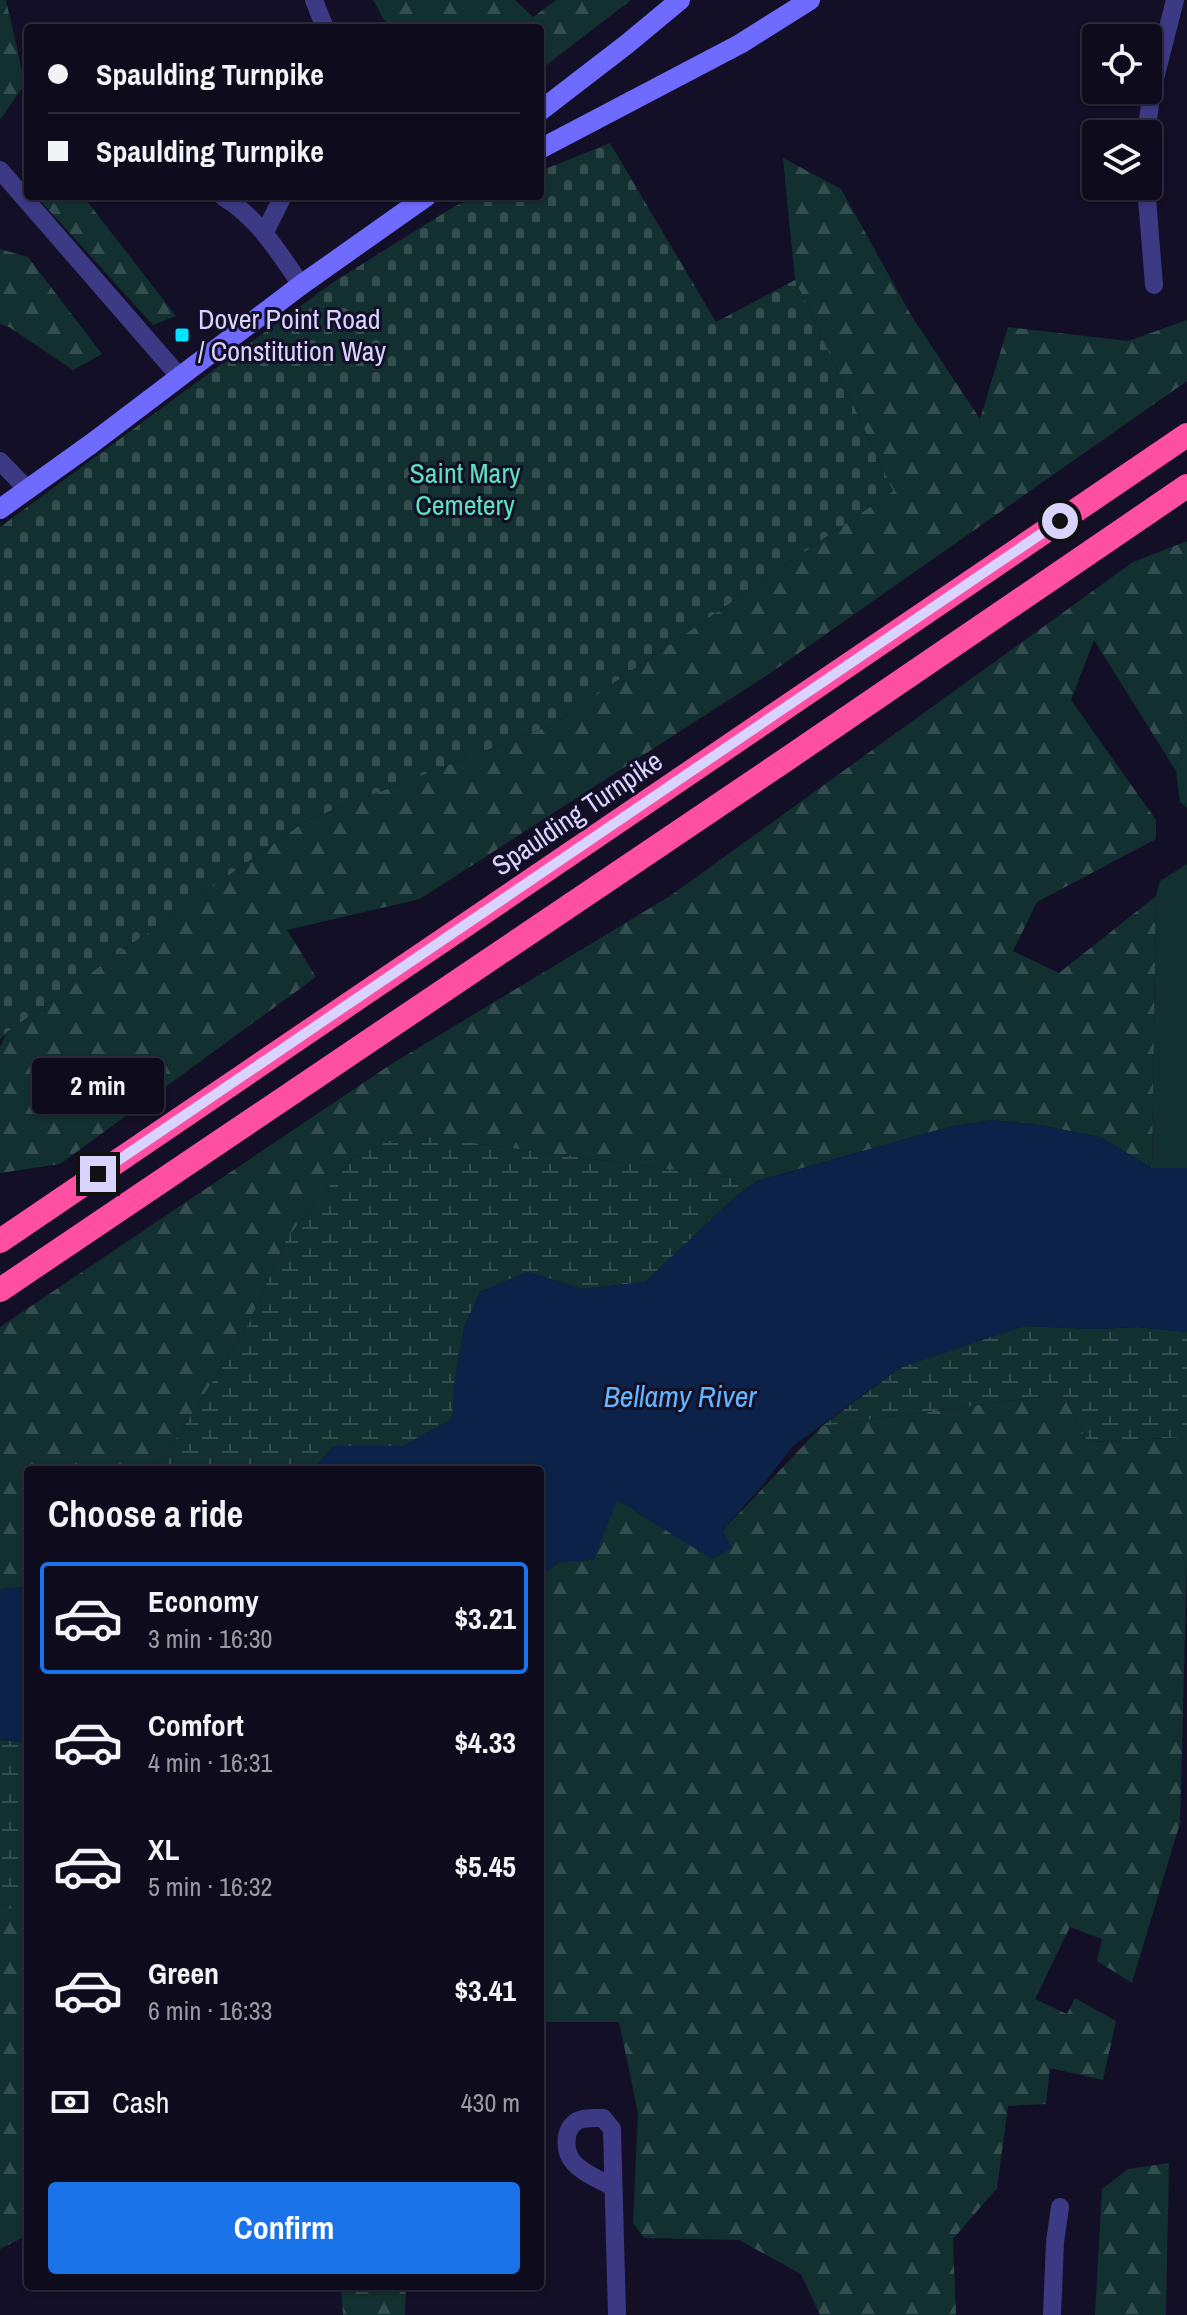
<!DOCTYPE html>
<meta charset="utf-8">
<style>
body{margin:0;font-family:"Archivo Narrow",sans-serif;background:#1c1929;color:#f1f3f6;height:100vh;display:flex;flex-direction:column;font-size:30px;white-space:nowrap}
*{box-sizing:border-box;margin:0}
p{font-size:26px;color:#9b9ba3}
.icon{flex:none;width:44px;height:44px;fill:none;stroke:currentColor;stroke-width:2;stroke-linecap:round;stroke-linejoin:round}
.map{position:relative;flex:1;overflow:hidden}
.sheet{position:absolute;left:24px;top:1466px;width:520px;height:824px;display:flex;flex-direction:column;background:#0e0b1c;border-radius:8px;box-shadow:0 2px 6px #0004,0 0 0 2px #2e2b3b}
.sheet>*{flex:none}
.hud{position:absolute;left:24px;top:24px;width:520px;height:176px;border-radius:8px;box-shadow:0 2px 6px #0004,0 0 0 2px #2e2b3b;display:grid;align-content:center;height:176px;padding:0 24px;background:#0e0b1c}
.fabs{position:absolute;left:1082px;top:24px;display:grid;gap:16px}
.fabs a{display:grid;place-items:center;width:80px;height:80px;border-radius:8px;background:#0e0b1c;box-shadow:0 2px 6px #0004,0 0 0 2px #2e2b3b;font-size:40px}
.end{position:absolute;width:36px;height:36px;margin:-18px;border:10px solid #d9d4ff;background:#111;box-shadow:0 0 0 4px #111}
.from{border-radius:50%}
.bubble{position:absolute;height:56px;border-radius:8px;background:#0e0b1c;box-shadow:0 2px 6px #0004,0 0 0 2px #2e2b3b;font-size:26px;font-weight:700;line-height:56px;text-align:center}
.hud b{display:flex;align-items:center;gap:28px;height:76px;font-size:30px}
.hud b+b{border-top:2px solid #2e2b3b}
.hud i{width:20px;height:20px;background:#f1f3f6}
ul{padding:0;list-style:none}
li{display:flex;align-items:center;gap:24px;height:112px;margin:0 16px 12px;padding:0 8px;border:4px solid transparent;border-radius:8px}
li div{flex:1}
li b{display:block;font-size:30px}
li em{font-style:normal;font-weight:700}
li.active{border-color:#1a73e8}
li>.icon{width:72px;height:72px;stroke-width:1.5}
h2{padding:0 24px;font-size:36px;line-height:96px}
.pay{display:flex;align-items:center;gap:20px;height:88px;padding:0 24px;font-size:30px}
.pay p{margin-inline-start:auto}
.cta{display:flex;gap:16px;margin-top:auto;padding:16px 24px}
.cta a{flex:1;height:92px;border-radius:8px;background:#1a73e8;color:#fff;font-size:32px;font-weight:700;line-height:92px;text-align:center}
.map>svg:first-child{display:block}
.green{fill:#12302f}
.forest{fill:url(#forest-firs)}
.wetland{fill:url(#wetland-marsh)}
.cemetery{fill:url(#cemetery-stones)}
.water{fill:#0c2248}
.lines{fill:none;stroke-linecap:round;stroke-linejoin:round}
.street{stroke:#3d3a85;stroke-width:18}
.secondary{stroke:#6f6bff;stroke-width:20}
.highway{stroke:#ff4fa3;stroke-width:24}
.route{stroke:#d9d4ff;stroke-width:10}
.poi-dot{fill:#00e5ff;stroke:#130f26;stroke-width:3}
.labels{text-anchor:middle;stroke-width:6;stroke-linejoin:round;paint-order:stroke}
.poi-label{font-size:28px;fill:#d9d4ff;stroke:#130f26;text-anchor:start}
.park-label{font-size:28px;fill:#5fe0c0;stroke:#130f26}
.street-label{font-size:28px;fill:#d9d4ff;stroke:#130f26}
.water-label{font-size:30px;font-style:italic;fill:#62b6ff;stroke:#130f26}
</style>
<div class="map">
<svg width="1187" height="2315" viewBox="0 0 1187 2315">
<defs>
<pattern id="forest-firs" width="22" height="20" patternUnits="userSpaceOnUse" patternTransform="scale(2)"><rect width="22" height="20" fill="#12302f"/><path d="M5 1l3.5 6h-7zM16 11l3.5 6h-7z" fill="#344d4e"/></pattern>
<pattern id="wetland-marsh" width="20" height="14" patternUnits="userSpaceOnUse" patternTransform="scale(2)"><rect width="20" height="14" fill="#12302f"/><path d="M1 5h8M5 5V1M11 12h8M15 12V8" fill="none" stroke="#344d4e"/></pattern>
<pattern id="cemetery-stones" width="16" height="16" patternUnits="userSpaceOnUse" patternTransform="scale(2)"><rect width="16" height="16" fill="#12302f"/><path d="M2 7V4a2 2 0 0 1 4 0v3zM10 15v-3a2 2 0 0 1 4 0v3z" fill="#344d4e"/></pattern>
</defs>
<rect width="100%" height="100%" fill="#130f26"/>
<path class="green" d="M1187,720V808L1180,802L1176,771Z
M1187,864V1168H1152L1156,896L1160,881Z"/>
<path class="forest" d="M0,0H6L25,84L0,120Z
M373,0H515L533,17L556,0H631L540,70V28H397L387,25Z
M783,158L841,189L911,315L980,419L1008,327L1128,341L1187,320V381L769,674L420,899L287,930L316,977L60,1164L0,1173V1047L7,1032L307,820L554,724L893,491L795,280Z
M36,196H83L176,316L153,325Z
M0,249L28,257L102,354L73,370L9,327L0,324Z
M1187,541V720L1176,771L1094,640L1071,700L1156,820V839L1037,902L1013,951L1059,973L1156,896L1152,1168L1100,1137L1039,1125L993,1120L949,1127L757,1181L405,1134L352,1158L287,1238L248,1325L169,1450L150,1470H28V1587L0,1589V1327L390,1065L670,896L1133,562Z
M1062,1394L1088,1442L1187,1437V1561L1180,1823L1132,1983L1097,1961L1102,1939L1070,1927L1035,1999L1067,2014L1075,1998L1116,2021L1103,2080L1050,2068L1046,2104L1008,2106L997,2188L953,2239L956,2315H820L801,2274L739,2240L644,2238L633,2223L638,2113L619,2022H540V1566L617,1500L723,1530L822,1426Z
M0,1903L28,1919V2235L0,2249Z
M1169,2163L1166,2315H1095L1102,2189L1128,2169Z
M341,2286H406L405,2315H343Z"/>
<path class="wetland" d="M405,1134L757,1181L735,1197L645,1282L582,1289L528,1272L480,1292L464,1329L455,1380L452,1419L403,1446H333L313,1470H150L169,1450L248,1325L287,1238L352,1158Z
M1024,1326L1097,1329L1137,1327L1187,1332V1437L1088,1442L1062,1394L822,1426L901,1367Z
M0,1740L28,1742V1919L0,1903Z"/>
<path class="cemetery" d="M610,143L716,322L795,280L893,491L554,724L307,820L7,1032L0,1040V527L332,283L455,206L480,196H540V171Z"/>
<path class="water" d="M993,1120L1039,1125L1100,1137L1152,1168H1187V1332L1137,1327L1097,1329L1024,1326L901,1367L793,1446L762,1486L723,1530L732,1548L712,1559L617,1500L594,1560L560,1562L540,1576V1470H313L333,1446H403L452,1419L455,1380L464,1329L480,1292L528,1272L582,1289L645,1282L735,1197L757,1181L949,1127Z
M28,1587V1742L0,1740V1589Z"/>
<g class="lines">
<path class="street" d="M314,0L325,28
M1146,134L1152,90L1175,0
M0,170L179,376
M1146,186L1154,285
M222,196C258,218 278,251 301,285
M265,232L283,196
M0,461L27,489
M613,2187C600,2180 583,2173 574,2163C564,2152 563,2130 577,2121C584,2117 595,2118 603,2118L612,2129L617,2315
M1052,2315L1055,2242L1060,2207"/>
<path class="secondary" d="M540,111L627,44L680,0
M540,149L740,44L810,0
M0,509L91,444L301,285L427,196"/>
<path class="highway" d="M0,1241L1187,435
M0,1290L784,761L1187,486"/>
</g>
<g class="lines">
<path class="route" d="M98,1174L1060,521"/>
</g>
<rect class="poi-dot" x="174" y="327" width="16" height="16" rx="4"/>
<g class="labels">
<g class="poi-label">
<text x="198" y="329">Dover Point Road<tspan x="198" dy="32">/ Constitution Way</tspan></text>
</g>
<g class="park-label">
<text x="465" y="483">Saint Mary<tspan x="465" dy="32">Cemetery</tspan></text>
</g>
<g class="street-label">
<text transform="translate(577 813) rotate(-34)" y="10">Spaulding Turnpike</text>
</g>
<g class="water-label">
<text x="680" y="1407">Bellamy River</text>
</g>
</g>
</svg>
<div class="fabs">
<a><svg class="icon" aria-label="locate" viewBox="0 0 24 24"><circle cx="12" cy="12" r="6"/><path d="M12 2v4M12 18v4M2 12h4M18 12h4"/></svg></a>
<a><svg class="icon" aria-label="layers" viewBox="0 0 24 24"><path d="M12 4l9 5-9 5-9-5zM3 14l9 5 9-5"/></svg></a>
</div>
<i class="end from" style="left:1060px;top:521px"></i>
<i class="end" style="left:98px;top:1174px"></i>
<div class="bubble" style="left:32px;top:1058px;width:132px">2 min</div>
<div class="hud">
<b><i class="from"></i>Spaulding Turnpike</b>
<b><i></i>Spaulding Turnpike</b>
</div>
<section class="sheet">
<h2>Choose a ride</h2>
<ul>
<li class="active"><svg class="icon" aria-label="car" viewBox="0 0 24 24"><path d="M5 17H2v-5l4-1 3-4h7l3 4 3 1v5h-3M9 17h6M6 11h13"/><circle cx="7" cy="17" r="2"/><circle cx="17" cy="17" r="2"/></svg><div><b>Economy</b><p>3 min · 16:30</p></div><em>$3.21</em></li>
<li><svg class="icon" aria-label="car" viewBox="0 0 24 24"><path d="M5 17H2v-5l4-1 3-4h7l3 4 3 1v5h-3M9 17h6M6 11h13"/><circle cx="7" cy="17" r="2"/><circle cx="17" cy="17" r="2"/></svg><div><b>Comfort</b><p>4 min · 16:31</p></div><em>$4.33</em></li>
<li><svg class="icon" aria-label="car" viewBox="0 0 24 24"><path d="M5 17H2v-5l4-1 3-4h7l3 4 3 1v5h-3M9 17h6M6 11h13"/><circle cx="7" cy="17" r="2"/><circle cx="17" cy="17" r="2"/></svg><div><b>XL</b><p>5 min · 16:32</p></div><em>$5.45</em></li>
<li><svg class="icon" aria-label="car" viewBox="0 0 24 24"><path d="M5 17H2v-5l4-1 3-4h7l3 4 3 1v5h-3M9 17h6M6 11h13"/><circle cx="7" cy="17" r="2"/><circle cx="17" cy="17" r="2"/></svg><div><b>Green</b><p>6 min · 16:33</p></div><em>$3.41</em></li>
</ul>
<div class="pay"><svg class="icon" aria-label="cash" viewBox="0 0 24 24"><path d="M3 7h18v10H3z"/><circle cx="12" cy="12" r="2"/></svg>Cash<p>430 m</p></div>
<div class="cta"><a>Confirm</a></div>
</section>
</div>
